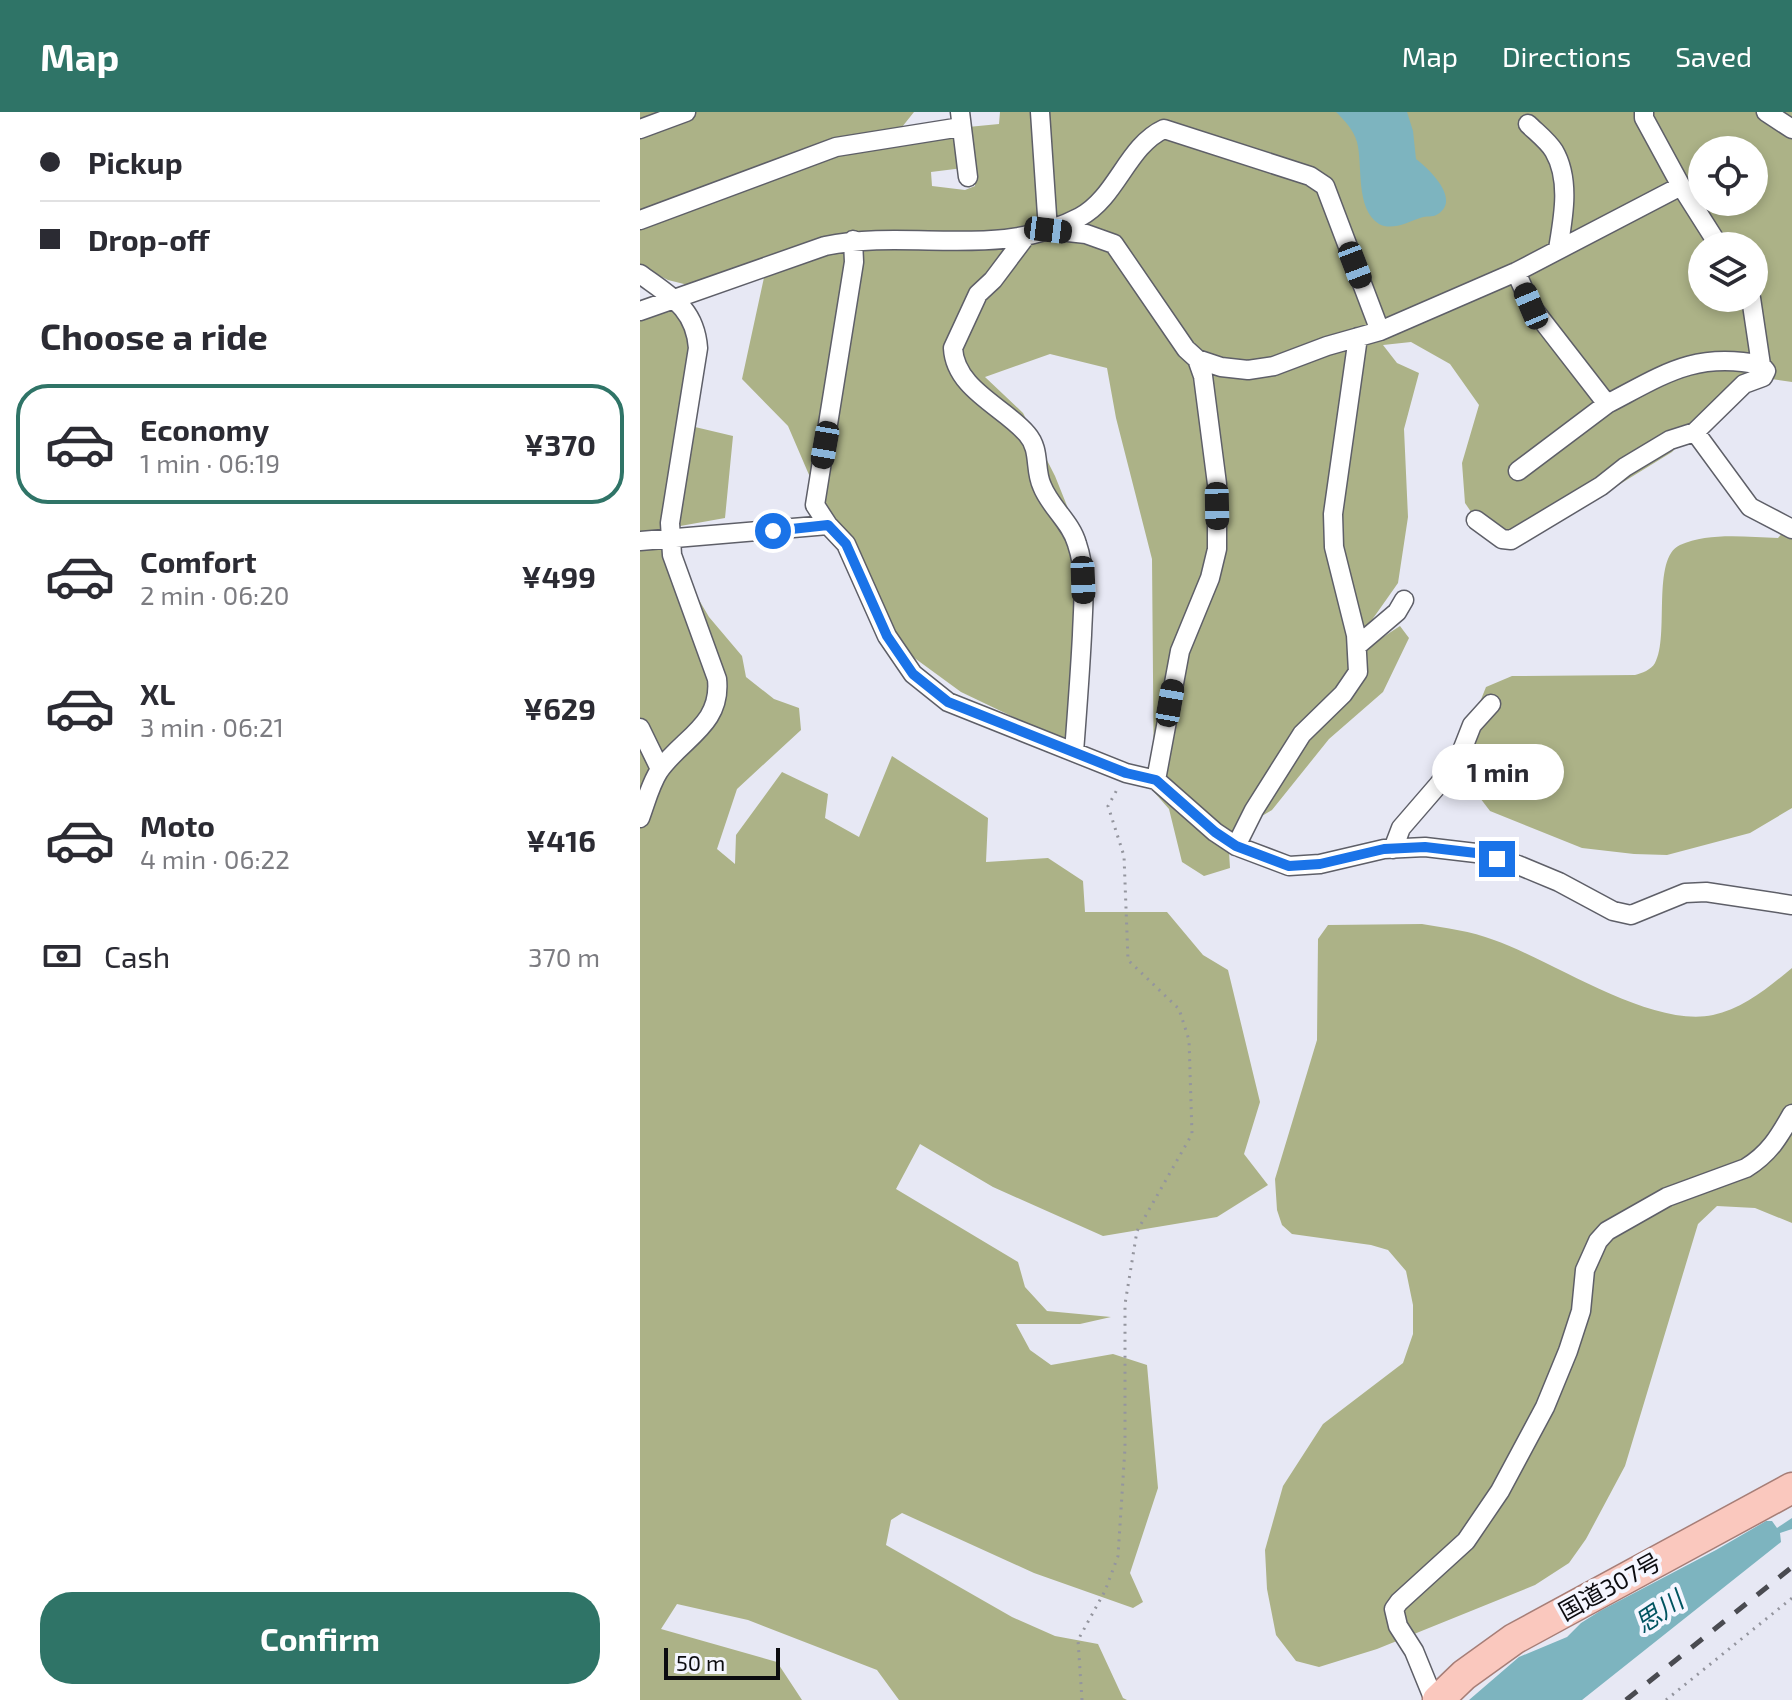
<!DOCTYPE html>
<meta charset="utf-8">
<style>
body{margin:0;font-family:"Exo 2","Noto Sans JP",sans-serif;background:#f7f7f7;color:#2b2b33;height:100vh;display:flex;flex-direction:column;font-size:30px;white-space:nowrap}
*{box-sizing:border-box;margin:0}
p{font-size:26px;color:#7c7c81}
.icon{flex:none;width:44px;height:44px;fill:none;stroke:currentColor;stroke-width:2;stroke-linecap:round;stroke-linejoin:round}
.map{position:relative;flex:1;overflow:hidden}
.drawer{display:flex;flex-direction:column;background:#fff;width:640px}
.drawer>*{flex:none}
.banner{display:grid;align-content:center;height:176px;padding:0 40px;background:#fff}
.controls{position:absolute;left:1048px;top:24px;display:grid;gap:16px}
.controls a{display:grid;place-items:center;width:80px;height:80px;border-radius:50%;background:#fff;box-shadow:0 4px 12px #0003;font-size:40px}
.scale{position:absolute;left:24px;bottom:20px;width:116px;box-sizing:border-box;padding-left:8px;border:4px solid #0c0c10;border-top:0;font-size:22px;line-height:28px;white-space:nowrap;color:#0c0c10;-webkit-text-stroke:6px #f5f6ff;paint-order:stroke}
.end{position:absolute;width:36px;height:36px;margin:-18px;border:10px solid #1a73e8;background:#fff;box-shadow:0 0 0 4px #fff}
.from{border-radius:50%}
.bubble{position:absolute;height:56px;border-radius:28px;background:#fff;box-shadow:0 4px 12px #0003;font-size:26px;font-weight:700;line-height:56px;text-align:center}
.car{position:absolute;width:24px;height:48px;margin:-24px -12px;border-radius:10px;box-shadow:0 0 6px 2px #0007;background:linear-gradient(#222 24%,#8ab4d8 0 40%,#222 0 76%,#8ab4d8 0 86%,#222 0)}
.banner b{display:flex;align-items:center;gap:28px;height:76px;font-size:30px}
.banner b+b{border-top:2px solid #e1e1e2}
.banner i{width:20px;height:20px;background:#2b2b33}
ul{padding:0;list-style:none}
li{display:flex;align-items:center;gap:24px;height:120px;margin:0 16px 12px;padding:0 24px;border:4px solid transparent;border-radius:32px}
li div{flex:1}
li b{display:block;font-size:30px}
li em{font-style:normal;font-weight:700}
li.on{border-color:#2f7467}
li>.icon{width:72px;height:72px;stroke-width:1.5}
h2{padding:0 40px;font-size:36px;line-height:96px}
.pay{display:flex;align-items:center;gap:20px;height:88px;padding:0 40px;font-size:30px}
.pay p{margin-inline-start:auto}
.primary-button{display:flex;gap:16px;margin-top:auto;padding:16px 40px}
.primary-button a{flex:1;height:92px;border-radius:32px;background:#2f7467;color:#fff;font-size:32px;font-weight:700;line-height:92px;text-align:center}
header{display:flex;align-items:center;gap:48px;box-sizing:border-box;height:112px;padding:0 40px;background:#2f7467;color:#fff}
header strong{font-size:38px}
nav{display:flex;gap:44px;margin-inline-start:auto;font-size:28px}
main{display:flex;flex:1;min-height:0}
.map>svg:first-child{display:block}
.forest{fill:#acb287;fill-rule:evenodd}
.water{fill:#7db4bf}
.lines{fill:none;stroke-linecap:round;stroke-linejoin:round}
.minor-casing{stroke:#5e5f68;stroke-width:21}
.trunk-casing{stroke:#a67e77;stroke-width:33}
.path{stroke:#94959e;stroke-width:3;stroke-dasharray:2 6;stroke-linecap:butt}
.minor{stroke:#fff;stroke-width:18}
.trunk{stroke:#fac8be;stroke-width:30}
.rail{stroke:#4a4b51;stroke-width:5;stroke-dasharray:14 14;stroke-linecap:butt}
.route{stroke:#1a73e8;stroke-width:10}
.labels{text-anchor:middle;stroke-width:8;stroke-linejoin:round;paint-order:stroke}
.street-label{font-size:24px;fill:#0c0c10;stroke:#f5f6ff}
.water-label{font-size:26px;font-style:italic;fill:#005460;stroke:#f5f6ff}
</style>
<header>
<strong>Map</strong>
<nav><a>Map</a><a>Directions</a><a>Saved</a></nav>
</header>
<main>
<section class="drawer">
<div class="banner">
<b><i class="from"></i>Pickup</b>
<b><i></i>Drop-off</b>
</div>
<h2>Choose a ride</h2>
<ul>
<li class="on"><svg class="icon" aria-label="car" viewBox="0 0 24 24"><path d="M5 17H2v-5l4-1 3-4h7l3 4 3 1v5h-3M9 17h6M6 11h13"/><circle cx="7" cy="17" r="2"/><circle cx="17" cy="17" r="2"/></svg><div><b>Economy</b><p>1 min · 06:19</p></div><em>¥370</em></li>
<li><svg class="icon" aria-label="car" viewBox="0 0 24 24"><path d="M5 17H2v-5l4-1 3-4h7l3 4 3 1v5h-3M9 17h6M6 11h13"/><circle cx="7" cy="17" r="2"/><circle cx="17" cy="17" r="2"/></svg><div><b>Comfort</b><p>2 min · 06:20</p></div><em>¥499</em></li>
<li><svg class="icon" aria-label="car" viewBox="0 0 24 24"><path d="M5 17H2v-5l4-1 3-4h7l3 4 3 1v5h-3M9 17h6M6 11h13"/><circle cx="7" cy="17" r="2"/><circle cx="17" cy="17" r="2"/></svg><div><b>XL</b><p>3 min · 06:21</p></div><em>¥629</em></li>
<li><svg class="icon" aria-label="car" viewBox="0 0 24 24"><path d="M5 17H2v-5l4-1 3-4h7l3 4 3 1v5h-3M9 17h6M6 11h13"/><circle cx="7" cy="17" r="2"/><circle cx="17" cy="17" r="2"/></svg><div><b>Moto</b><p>4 min · 06:22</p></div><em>¥416</em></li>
</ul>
<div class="pay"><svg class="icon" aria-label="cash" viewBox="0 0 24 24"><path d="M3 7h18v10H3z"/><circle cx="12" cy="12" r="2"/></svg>Cash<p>370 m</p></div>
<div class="primary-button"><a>Confirm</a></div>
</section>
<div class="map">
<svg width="1152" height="1588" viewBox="0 0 1152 1588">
<rect width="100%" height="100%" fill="#e7e8f4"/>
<path class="forest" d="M0,0H274L262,15L185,32L314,20L323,56L291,60L292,74L325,78L335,74L328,15L359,12L360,0H708L772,53L760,0H1152V270L1105,263L1032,340L881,433L844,419L825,391L822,351L839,293L810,252L771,230L743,233L757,251L779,261L764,317L768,405L758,471L727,515L731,533L760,514L769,526L743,580L689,627L632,698L588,724L590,756L564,764L542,750L529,697L514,680L512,447L476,306L467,256L410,242L345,265L383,301L415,364L448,446L437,629L413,624L321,580L269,542L235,487L210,422L182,393L148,314L102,267L125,161L52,174L28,168L0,154ZM1062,38H1114V90H1062ZM1062,134H1114V186H1062Z
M32,191L53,193L61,216L42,280L55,315L93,324L85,406L18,418L69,505L102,544L106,565L134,587L159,596L161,618L97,677L77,737L95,752L96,723L142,660L188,682L185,706L219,725L252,644L348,706L346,750L408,746L443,769L445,800H527L563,843L588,858L620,990L604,1042L628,1073L577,1105L463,1124L353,1075L280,1032L256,1077L378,1150L385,1175L407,1199L471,1205L440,1212H376L390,1238L411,1253L473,1242L507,1253L518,1376L490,1461L503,1490L493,1496L394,1461L262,1401L251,1408L246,1433L372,1505L415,1524L458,1532L483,1586L487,1588H259L237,1558L108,1508L37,1492L21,1517L137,1550L162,1588H0V201Z
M1152,410V696L1110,721L1027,743L994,742L942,736L850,699L837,682L831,665L832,641L840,590L846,575L872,564L995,563C1002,561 1011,558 1015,551C1030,525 1011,446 1040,433C1068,420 1107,425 1138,426Z
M782,812C806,816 831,819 854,828C914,849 1010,916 1073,903C1103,897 1129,875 1152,856V1111L1115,1096L1077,1094L1058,1112L985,1354L946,1427L929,1451L895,1473L737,1537L679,1555L656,1549L636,1523L627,1477L625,1438L643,1374L683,1312L763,1251L773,1222V1193L766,1159L748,1138L731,1133L652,1122L642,1113L637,1098L635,1067L677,928L678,827L688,813Z"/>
<path class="water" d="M696,0H767L773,19L776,47C789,57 821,87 798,102C792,106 787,103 780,106C768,110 752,119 739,112C715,97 723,53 717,30C713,17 705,9 696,0Z
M1152,1406V1417L1140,1421L1141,1430L942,1588H829L879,1545L927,1525L941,1511L960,1499L1076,1438L1126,1409H1132L1137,1416Z"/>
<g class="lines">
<defs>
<path id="minor" d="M320,0L328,65
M400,0L408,118
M1004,0V6L1041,74L1079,134
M1126,0L1152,17
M888,12C896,20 908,29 914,39C931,68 923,107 918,137
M0,17L46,0
M0,108L196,35L321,15
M410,118L446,122L474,132L546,237L557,247L581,255L608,258L634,254L687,234L740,219L876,160L1041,74
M386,124L353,168L338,182L313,236C315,277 364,295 387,322C401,338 394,357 402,374C410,395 431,410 437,432C447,461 443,493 442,523C440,562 437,601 434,640
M213,128L214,150L175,393L188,413L206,432L247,524L273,562L308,590L486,661L516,668L575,720L596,734L649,754L680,752L744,737L785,735L836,741L878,753L919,770L973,799L991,803L1045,781L1066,780L1152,793
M876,160L891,194L967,292C1023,263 1055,239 1121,253L1111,186
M0,162C30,184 55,196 58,236L30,411L32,443L77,567C82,613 42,626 19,659C10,673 6,690 0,706
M0,199L185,134C270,116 359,148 440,105C477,85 487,34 524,17L670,64L685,74L740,219
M1121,253L1126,259L1123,265L1104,272L1055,320L1110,395L1152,417
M878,359L967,292
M836,408L862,427L871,428L961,374L985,355L1030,328L1055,320
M0,429L188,413
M717,534L757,500L764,488
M0,616L20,657
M516,668L540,539L570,466L577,437V372L563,264L557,247
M596,734L614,698L662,622L703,582L718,560L716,523L694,435L693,402L718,225
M753,737L761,716L799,672L821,641L832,613L851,592
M794,1588L774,1539L758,1514L754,1497L759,1490L826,1429L860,1379L905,1295L928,1239L941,1199L945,1158L958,1129L967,1119L1027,1085L1106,1056C1129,1042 1139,1025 1152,1002"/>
<path id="trunk" d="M798,1588L824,1563L874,1527L1152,1376"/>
</defs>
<use href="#minor" class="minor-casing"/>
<use href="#trunk" class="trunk-casing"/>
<path class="path" d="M442,1588L438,1528L465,1479L478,1444L485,1336V1192L497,1119L552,1022L549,928L539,897L488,848L484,744L468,694L479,674
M1026,1588L1152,1486"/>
<use href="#minor" class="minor"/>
<use href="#trunk" class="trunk"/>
<path class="rail" d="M986,1588L1152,1455"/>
</g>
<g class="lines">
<path class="route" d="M133,419L188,413L206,432L247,524L273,562L308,590L486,661L516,668L575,720L596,734L649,754L680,752L744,737L785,735L836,741L857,747"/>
</g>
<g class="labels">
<g class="street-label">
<text transform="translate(970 1475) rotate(-29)" y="8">国道307号</text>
</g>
<g class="water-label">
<text transform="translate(1019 1500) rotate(-34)" y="9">思川</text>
</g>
</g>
</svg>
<div class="controls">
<a><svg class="icon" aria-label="locate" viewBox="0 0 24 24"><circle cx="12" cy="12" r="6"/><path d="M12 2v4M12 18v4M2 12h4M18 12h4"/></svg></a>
<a><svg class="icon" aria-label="layers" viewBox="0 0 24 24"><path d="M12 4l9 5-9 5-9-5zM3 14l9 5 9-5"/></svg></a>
</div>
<div class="scale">50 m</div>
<i class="end from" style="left:133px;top:419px"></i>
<i class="end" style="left:857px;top:747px"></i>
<div class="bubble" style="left:792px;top:632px;width:132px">1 min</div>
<i class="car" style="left:408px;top:118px;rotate:97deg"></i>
<i class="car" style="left:715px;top:153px;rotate:159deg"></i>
<i class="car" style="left:891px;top:194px;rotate:337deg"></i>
<i class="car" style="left:185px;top:333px;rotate:190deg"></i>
<i class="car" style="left:577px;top:394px;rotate:179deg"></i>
<i class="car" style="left:443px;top:468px;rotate:178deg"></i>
<i class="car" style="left:530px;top:591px;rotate:10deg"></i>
</div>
</main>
